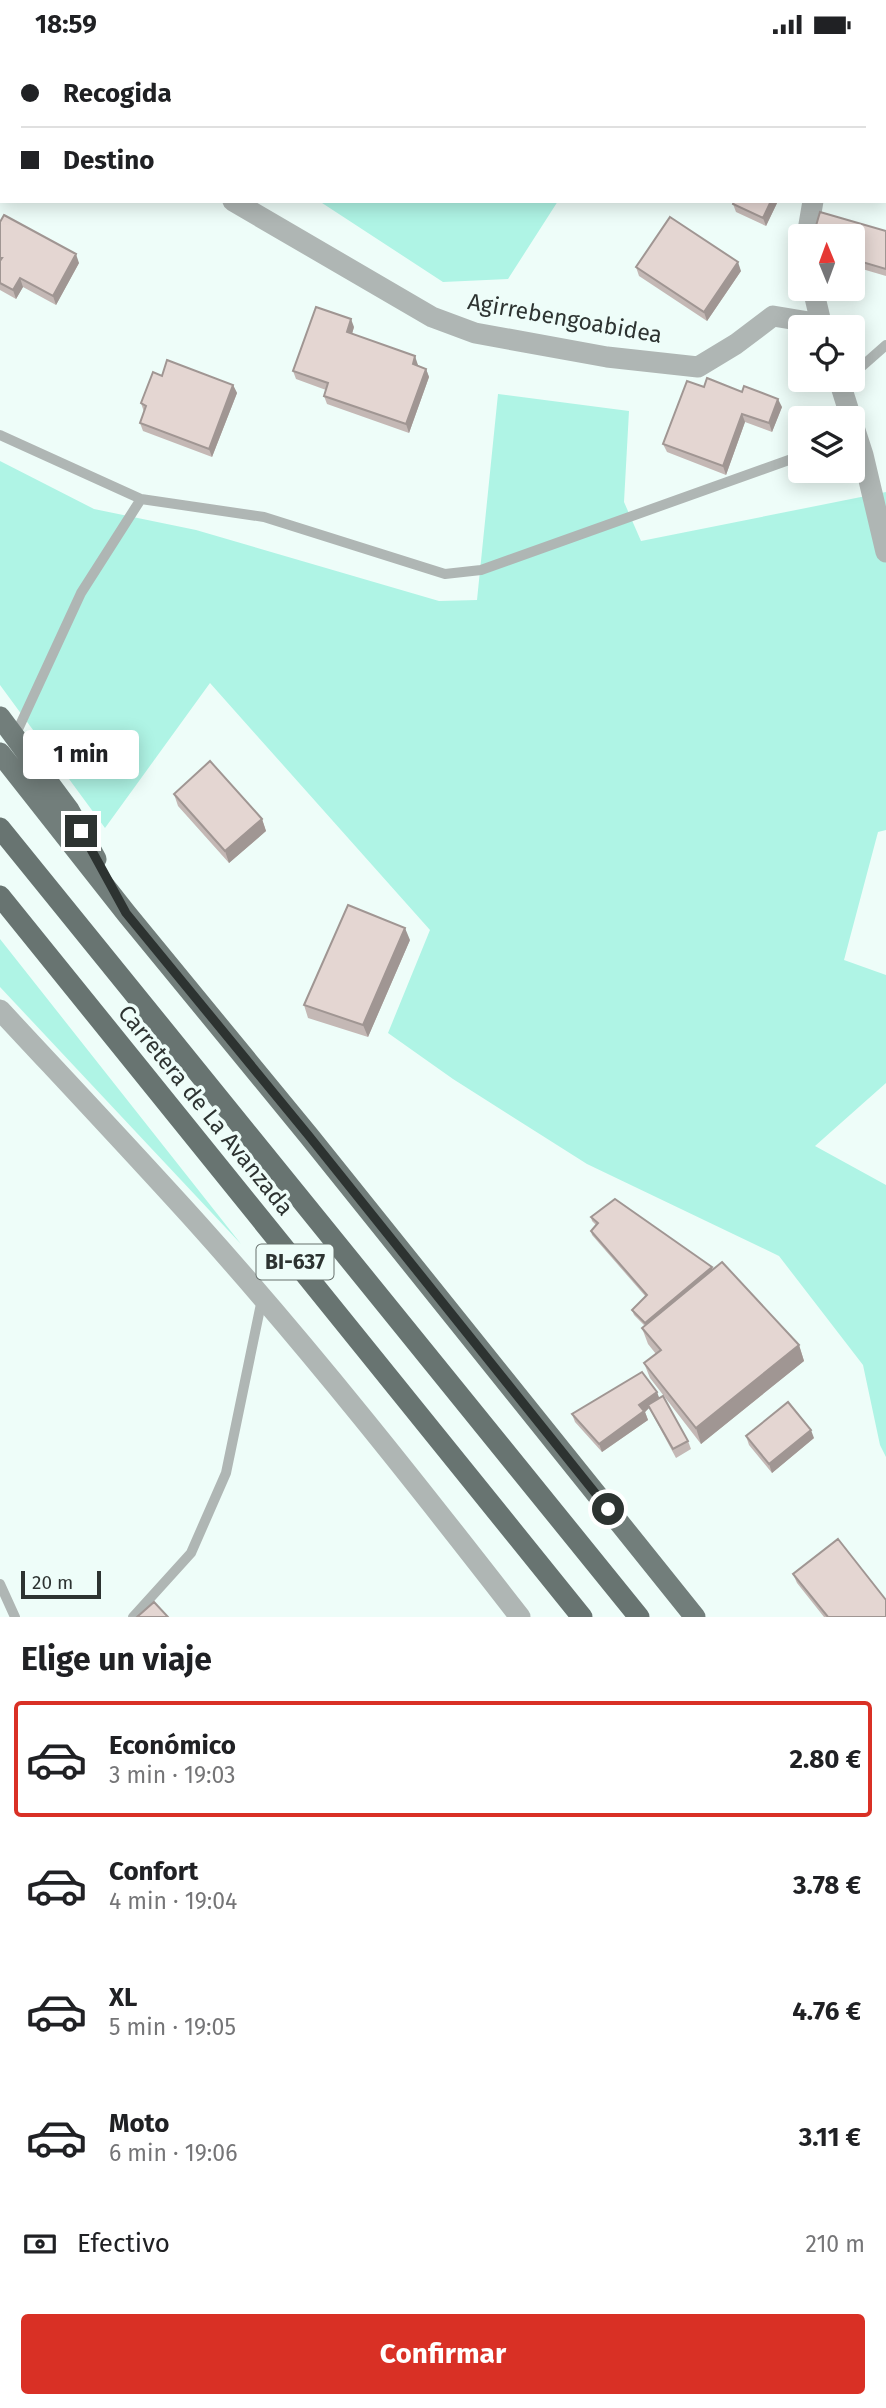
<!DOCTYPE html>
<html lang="es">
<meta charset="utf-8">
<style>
body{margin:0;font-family:"Fira Sans",sans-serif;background:#f6f6f6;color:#202124;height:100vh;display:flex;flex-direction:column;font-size:26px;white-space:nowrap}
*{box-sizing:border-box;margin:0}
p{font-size:23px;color:#757577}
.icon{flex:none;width:38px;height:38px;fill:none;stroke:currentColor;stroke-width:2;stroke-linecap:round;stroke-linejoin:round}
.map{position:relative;height:1568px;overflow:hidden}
.side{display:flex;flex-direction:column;background:#fff;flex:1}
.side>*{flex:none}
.hud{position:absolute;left:0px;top:0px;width:887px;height:154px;box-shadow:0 4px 18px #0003;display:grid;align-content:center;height:154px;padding:0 21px;background:#fff}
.needle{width:46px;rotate:359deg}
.controls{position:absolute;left:788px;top:175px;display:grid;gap:14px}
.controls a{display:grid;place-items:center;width:77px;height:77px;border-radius:7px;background:#fff;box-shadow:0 4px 18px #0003;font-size:35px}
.scale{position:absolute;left:21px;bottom:18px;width:80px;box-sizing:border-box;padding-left:7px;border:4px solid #2d3331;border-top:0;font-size:19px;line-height:24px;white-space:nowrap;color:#2d3331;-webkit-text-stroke:5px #eefdf9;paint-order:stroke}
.end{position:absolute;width:32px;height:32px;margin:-16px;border:9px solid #2d3331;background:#fff;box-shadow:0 0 0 4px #fff}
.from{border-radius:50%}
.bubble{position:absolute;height:49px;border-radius:7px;background:#fff;box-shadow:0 4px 18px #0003;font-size:23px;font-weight:700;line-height:49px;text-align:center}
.hud b{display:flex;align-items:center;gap:24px;height:66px;font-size:26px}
.hud b+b{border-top:2px solid #e0e0e0}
.hud i{width:18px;height:18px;background:#202124}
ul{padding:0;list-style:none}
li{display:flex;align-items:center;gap:21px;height:116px;margin:0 14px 10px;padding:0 7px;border:4px solid transparent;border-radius:7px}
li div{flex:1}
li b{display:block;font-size:26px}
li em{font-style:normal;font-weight:700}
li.current{border-color:#d93025}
li>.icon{width:63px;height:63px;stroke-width:1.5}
h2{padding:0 21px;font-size:32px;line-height:84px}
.pay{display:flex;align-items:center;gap:18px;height:77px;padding:0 21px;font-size:26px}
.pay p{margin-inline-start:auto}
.primary-button{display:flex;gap:14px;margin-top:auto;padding:14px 21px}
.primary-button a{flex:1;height:80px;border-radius:7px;background:#d93025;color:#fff;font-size:28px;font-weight:700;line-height:80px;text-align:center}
.status{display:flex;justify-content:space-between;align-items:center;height:49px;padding:0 35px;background:#fff;direction:ltr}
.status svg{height:19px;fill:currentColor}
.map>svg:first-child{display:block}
.green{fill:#aff4e5}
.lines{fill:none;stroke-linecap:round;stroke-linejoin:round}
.service{stroke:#afb6b4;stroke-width:10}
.minor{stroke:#afb6b4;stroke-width:21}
.primary{stroke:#727e7b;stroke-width:21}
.trunk{stroke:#687471;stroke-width:21}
.wall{fill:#c4b8b5}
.shaded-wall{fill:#a09693}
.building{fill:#e4d6d2;stroke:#a09693;stroke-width:2}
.route{stroke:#2d3331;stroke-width:9}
.labels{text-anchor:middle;stroke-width:7;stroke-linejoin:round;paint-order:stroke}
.shield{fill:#eefdf9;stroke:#67706d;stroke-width:2}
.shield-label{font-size:21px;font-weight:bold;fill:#2d3331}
.street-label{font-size:23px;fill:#2d3331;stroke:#eefdf9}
</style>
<div class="status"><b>18:59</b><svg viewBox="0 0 49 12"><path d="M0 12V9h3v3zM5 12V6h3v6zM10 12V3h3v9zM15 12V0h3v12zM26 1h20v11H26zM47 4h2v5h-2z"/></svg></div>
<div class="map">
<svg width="886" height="1568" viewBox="0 0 886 1568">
<rect width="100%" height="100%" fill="#eefdf9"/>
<path class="green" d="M0,0H886V62V2H2V79Z
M319,152H558L508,230L443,233Z
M498,345L629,362L624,453L641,492L886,443V781L878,783L844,911L886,926V1034L815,1097L886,1136V1408L880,1396L863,1316L779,1207L587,1115L453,1030L388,984L430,881L210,634L105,779L0,636V412L94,460L196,481L439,552L477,551Z
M0,890L241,1195L0,938Z"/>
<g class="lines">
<path class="service" d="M852,326L886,296
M0,386L141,450L264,468L445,525L481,521L800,407
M14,689L81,544L141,450
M0,1535L15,1568
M133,1568L191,1504L226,1424L262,1250"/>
<path class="minor" d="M2,0L4,2
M886,3V2
M233,152L432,268L475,284L607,308L698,318L736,295L773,267L821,275
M807,187L813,152
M813,240L822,278
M839,331L851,369
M852,372L863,406L886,503
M0,961C66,1032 133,1103 198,1175C311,1301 416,1434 520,1568"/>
<path class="primary" d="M0,668L69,761L96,810
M0,704L126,864L309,1087L695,1568"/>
<path class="trunk" d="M0,779L639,1568
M0,847L582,1568"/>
</g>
<path class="wall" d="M778,152L766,177L736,163L733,155Z
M0,173L79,214L56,256L23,238L16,250L0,241Z
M886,182V227L852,217V187Z
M636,218L741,222L707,272L639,227Z
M354,278L352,285L426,320L429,328L409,384L327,355L324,347L326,341L296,330L293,322Z
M233,336L237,344L212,408L143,382L140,374L144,363L141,354Z
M704,338L782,358L772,383L745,373L726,426L667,403L663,395Z
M174,745L262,770L266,782L229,814L178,757Z
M410,891L368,988L308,969L304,956Z
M591,1168L713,1220L799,1296L804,1312L701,1395L650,1329L644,1314L656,1305L648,1295L642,1279L645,1277L634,1266L632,1261L646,1248L592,1186L591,1182L596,1176L592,1172Z
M657,1343L659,1350L688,1392L691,1400L676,1409L649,1359L645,1363L648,1371L602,1403L575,1373L572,1365Z
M746,1387L814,1389L772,1424L749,1396Z
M793,1525L886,1568H824L797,1534Z"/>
<path class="shaded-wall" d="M771,152H778L766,177L763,169Z
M76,205L79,214L56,256L53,247Z
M738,213L741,222L707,272L704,263Z
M20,229L23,238L16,250L13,241Z
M351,270L354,278L350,291L347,283Z
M415,307L418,316L416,324L413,315Z
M426,320L429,328L409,384L406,375Z
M233,336L237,344L212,408L209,400Z
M778,350L782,358L772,383L769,374Z
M742,365L745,373L726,426L723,417Z
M262,770L266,782L229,814L225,802Z
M405,879L410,891L368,988L363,976Z
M712,1218L713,1222L647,1278L645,1274Z
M799,1296L804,1312L701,1395L696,1379Z
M657,1343L660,1351L648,1356L649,1359L645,1363L648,1371L602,1403L599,1395L639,1356Z
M811,1381L814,1389L772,1424L769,1415Z"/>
<path class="building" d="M734,152H771L763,169L733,155Z
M820,163L886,182V220L852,210V187H813Z
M4,166L76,205L53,247L20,229L13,241L0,234V212L2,209H0V173Z
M670,168L738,213L704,263L636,218Z
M316,258L351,270L347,283L415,307L413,315L426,320L406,375L324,347L328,334L293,322Z
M167,311L233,336L209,400L140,374L146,357L141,354L153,323L162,327Z
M707,329L742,343L744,337L778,350L769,374L742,365L723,417L663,395L687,332L704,338Z
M210,712L262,770L225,802L174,745Z
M348,856L405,879L363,976L304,956Z
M615,1150L712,1218L645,1274L632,1261L647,1246L591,1182L598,1174L591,1168Z
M722,1213L799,1296L696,1379L644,1314L661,1301L642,1279Z
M642,1323L657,1343L639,1356L644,1362L599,1395L572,1365Z
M663,1347L688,1392L673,1400L648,1356Z
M788,1353L811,1381L769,1415L746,1387Z
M838,1490L886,1551V1568H828L793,1525Z
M154,1553L168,1568H137Z"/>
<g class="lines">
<path class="route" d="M81,782L126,864L309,1087L608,1460"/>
</g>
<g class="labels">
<rect class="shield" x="256.5" y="1195.5" width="77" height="35" rx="5"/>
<g class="shield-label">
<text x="295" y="1220">BI-637</text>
</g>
<g class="street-label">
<text transform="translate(565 269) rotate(10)" y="8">Agirrebengoabidea</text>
<text transform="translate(206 1061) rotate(51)" y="8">Carretera de La Avanzada</text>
</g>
</g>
</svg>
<div class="controls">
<a><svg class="needle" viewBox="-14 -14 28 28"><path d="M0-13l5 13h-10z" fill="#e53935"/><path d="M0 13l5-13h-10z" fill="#757577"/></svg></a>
<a><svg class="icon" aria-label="locate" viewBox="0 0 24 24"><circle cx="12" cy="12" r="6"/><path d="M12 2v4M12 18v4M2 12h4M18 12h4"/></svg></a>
<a><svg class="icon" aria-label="layers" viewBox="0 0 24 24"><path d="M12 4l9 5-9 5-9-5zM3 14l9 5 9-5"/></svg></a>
</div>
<div class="scale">20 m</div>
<i class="end from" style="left:608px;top:1460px"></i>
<i class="end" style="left:81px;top:782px"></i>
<div class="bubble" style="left:23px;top:681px;width:116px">1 min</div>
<div class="hud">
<b><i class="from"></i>Recogida</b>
<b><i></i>Destino</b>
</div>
</div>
<section class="side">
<h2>Elige un viaje</h2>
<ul>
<li class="current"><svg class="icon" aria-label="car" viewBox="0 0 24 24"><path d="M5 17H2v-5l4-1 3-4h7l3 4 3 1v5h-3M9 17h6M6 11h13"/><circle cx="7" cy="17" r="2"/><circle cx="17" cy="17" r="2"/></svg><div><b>Económico</b><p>3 min · 19:03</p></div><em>2.80 €</em></li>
<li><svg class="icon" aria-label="car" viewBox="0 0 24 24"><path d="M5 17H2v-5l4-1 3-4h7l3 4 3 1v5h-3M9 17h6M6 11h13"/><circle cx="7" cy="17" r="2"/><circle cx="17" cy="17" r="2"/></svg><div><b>Confort</b><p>4 min · 19:04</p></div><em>3.78 €</em></li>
<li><svg class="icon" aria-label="car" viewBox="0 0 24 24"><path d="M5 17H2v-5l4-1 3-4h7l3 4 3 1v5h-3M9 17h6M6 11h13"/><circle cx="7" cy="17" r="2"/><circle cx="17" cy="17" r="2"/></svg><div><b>XL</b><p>5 min · 19:05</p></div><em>4.76 €</em></li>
<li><svg class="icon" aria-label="car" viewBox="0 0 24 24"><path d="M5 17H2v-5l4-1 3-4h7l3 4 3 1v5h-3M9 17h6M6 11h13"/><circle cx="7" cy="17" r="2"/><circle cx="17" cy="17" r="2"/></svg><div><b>Moto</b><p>6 min · 19:06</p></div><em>3.11 €</em></li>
</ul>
<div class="pay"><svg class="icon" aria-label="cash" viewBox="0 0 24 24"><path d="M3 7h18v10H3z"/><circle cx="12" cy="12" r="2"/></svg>Efectivo<p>210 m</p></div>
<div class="primary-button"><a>Confirmar</a></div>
</section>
